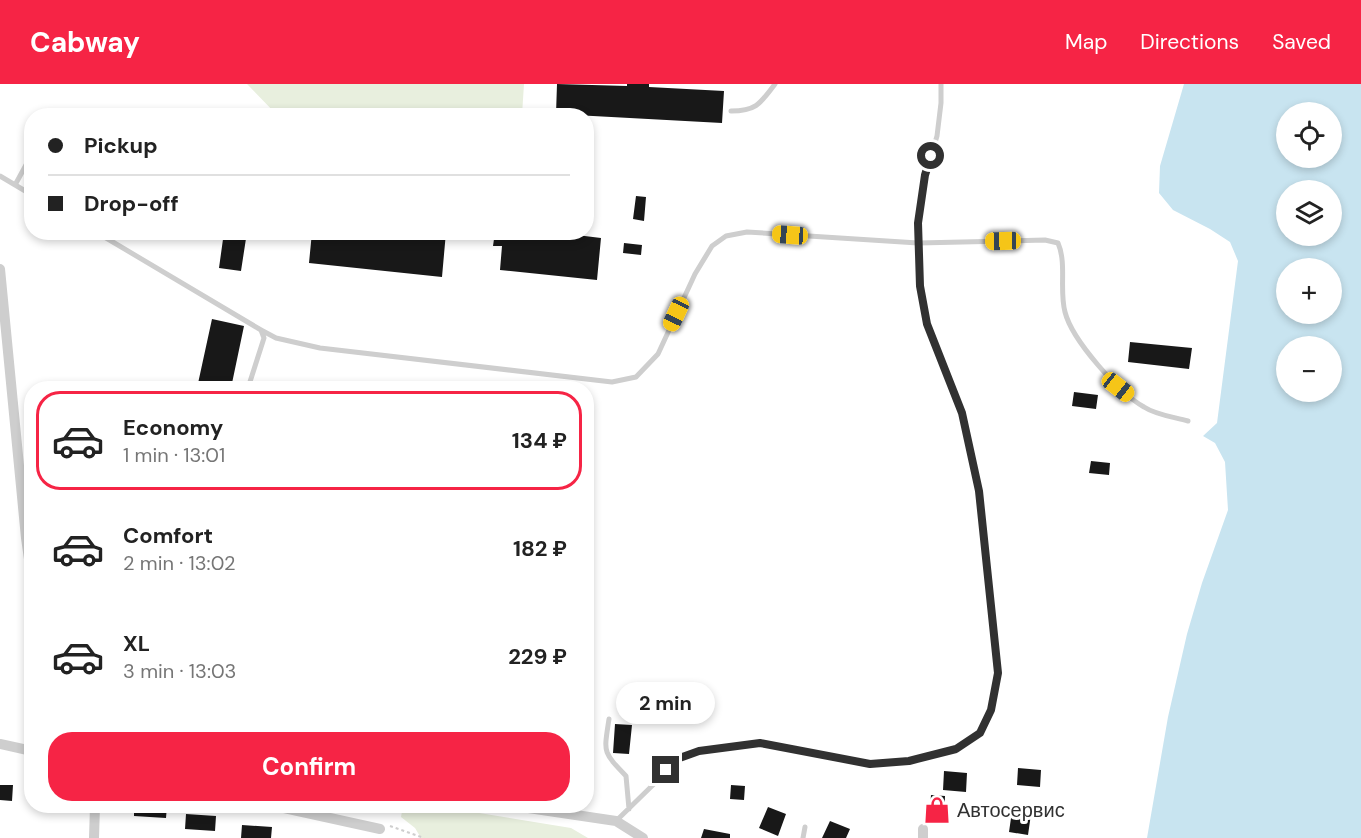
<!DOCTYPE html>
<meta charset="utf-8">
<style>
body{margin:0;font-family:"DM Sans",sans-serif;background:#f2f2f2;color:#222;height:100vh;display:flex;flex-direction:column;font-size:22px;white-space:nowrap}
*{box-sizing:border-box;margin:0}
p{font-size:20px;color:#767676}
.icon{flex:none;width:33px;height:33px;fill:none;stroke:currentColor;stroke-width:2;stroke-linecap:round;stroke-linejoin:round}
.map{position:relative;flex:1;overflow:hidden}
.side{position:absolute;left:24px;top:297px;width:570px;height:432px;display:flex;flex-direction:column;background:#fff;border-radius:24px;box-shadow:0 3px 9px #0003}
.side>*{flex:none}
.banner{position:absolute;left:24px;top:24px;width:570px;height:132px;border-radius:24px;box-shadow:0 3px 9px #0003;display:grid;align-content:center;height:132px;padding:0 24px;background:#fff}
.controls{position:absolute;left:1276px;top:18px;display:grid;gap:12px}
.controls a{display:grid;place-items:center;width:66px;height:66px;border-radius:50%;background:#fff;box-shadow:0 3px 9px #0003;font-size:30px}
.end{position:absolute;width:27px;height:27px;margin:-14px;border:8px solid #313131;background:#fff;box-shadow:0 0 0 3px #fff}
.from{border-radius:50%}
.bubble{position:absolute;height:42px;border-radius:21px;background:#fff;box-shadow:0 3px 9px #0003;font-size:20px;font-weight:700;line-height:42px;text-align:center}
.car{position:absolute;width:18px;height:36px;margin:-18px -9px;border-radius:8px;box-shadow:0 0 4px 2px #0007;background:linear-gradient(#f5c518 24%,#345 0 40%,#f5c518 0 76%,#345 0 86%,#f5c518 0)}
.banner b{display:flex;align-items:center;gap:21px;height:57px;font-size:22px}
.banner b+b{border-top:2px solid #e0e0e0}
.banner i{width:15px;height:15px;background:#222}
ul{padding:10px 0 0;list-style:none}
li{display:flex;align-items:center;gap:18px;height:99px;margin:0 12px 9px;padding:0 12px;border:3px solid transparent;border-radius:24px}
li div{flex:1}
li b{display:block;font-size:22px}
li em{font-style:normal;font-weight:700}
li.on{border-color:#f62445}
li>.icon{width:54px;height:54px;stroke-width:1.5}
.primary-button{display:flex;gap:12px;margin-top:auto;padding:12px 24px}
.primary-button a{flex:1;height:69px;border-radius:24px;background:#f62445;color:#fff;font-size:24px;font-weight:700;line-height:69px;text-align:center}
header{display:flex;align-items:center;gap:36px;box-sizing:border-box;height:84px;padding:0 30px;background:#f62445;color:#fff}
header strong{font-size:28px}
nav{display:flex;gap:33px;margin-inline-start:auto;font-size:21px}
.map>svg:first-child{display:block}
.green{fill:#e8efde}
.water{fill:#c8e4f0;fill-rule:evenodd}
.building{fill:#181818}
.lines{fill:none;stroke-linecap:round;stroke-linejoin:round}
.path{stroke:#cecece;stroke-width:2;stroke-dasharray:3 3;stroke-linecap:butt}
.service{stroke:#cecece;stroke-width:5}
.minor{stroke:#cecece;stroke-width:10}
.route{stroke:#313131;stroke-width:8}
.labels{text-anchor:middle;stroke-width:6;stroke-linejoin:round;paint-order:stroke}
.poi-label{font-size:20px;fill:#313131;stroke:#fff;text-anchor:start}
</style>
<header>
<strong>Cabway</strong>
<nav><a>Map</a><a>Directions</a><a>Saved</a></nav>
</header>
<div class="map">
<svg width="1361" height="754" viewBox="0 0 1361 754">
<rect width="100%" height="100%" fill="#fff"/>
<path class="green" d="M247,0H524L522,31L278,32Z
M403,722H436L571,744L588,754H421L415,744L401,733Z"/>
<path class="water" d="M1184,0H1361V754H1147L1168,633L1187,550L1202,499L1228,426L1225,378L1215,359L1203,352L1217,339L1238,177L1230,158L1210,145L1173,126L1159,109L1160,82ZM1287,28H1332V74H1287ZM1287,106H1332V152H1287ZM1287,184H1332V230H1287ZM1287,262H1332V308H1287Z"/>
<path class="building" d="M557,0L627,2V0H649V3L724,7L722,39L556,30Z
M636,112L646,113L644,137L633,135Z
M224,148H247L241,187L219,184Z
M312,148H446L442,193L309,179Z
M495,148H552L601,154L597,196L500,186L502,162H493Z
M624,159L642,161L641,171L623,169Z
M212,235L244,242L231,304H197Z
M1130,258L1192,264L1189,285L1128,278Z
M1074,308L1098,311L1096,325L1072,322Z
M1091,377L1110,379L1109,391L1089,389Z
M615,640L632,641L629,670L613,669Z
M1018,684L1041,686L1040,703L1017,701Z
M944,687L967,689L966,708L943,706Z
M0,701H13L12,717L0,716Z
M731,701L745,702L744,716L730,715Z
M931,711L945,712L944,741L929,740Z
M1013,720L1032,723L1028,751L1009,748Z
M134,722H167L166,734L134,732Z
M768,723L786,730L778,752L759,744Z
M186,730L216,732L215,747L185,745Z
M830,737L850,745L846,754H822Z
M242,741L272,743L271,754H241Z
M704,745L730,750V754H701Z"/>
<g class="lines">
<path class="path" d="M390,742L424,754"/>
<path class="service" d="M731,27C756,27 760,20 775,0
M0,92L32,111
M15,101L32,70
M96,148L261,246L264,254L248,304
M261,246L276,254L320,264L612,298L636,293L658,270L695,190L712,162L726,152L747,148L918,159L1045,156L1058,159C1067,180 1059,206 1065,228C1072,256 1119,309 1144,323C1156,331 1174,333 1188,337
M609,635C604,669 602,667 626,692L629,725
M616,737L657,697L674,676L699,667L760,659L870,680L909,677L956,665L980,649L991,626L997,589L979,407L962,329L927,240L920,202L918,139L925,91L937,52L941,19V0
M803,754L805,743"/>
<path class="minor" d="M0,185L26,454L32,496
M0,660L32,667
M275,722L380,745
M515,722L616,737L643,754
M94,754L95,722
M923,754V745"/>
</g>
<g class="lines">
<path class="route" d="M666,686L674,676L699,667L760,659L870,680L909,677L956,665L980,649L991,626L998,589L979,407L962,329L927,240L920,202L918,139L925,91L931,72"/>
</g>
<defs>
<symbol id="shop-bare" viewBox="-9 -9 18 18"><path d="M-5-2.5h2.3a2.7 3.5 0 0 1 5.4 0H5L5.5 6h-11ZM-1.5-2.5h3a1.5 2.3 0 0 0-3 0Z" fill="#f62445" stroke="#fff" stroke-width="2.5" paint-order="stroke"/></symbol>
</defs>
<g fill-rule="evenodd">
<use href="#shop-bare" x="918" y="707" width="38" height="38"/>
</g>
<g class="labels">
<g class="poi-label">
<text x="957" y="733">Автосервис</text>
</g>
</g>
</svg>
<div class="controls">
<a><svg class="icon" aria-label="locate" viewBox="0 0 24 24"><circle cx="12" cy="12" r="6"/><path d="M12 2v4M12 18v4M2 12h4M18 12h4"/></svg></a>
<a><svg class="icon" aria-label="layers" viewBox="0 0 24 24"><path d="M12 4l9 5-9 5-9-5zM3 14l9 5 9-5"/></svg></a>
<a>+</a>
<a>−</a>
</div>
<i class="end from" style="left:931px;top:72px"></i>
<i class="end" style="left:666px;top:686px"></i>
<div class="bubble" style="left:616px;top:598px;width:99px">2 min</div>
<i class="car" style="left:790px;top:151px;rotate:274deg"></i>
<i class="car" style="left:1003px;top:157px;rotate:269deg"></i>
<i class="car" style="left:676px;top:230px;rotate:205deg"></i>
<i class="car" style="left:1118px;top:303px;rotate:128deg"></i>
<div class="banner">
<b><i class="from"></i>Pickup</b>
<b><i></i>Drop-off</b>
</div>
<section class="side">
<ul>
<li class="on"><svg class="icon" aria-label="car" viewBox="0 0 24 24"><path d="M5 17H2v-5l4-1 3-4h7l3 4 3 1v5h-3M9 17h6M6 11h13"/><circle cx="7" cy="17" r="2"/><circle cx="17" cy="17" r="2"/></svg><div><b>Economy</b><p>1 min · 13:01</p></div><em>134 ₽</em></li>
<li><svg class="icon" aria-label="car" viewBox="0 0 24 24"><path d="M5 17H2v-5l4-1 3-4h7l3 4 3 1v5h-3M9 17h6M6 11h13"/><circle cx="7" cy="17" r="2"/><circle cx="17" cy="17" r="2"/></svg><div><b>Comfort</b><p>2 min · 13:02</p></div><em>182 ₽</em></li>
<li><svg class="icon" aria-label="car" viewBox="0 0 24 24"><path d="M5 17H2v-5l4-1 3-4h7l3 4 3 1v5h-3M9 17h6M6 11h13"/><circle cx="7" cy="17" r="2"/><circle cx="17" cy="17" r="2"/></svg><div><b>XL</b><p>3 min · 13:03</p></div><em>229 ₽</em></li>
</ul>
<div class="primary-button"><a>Confirm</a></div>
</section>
</div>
